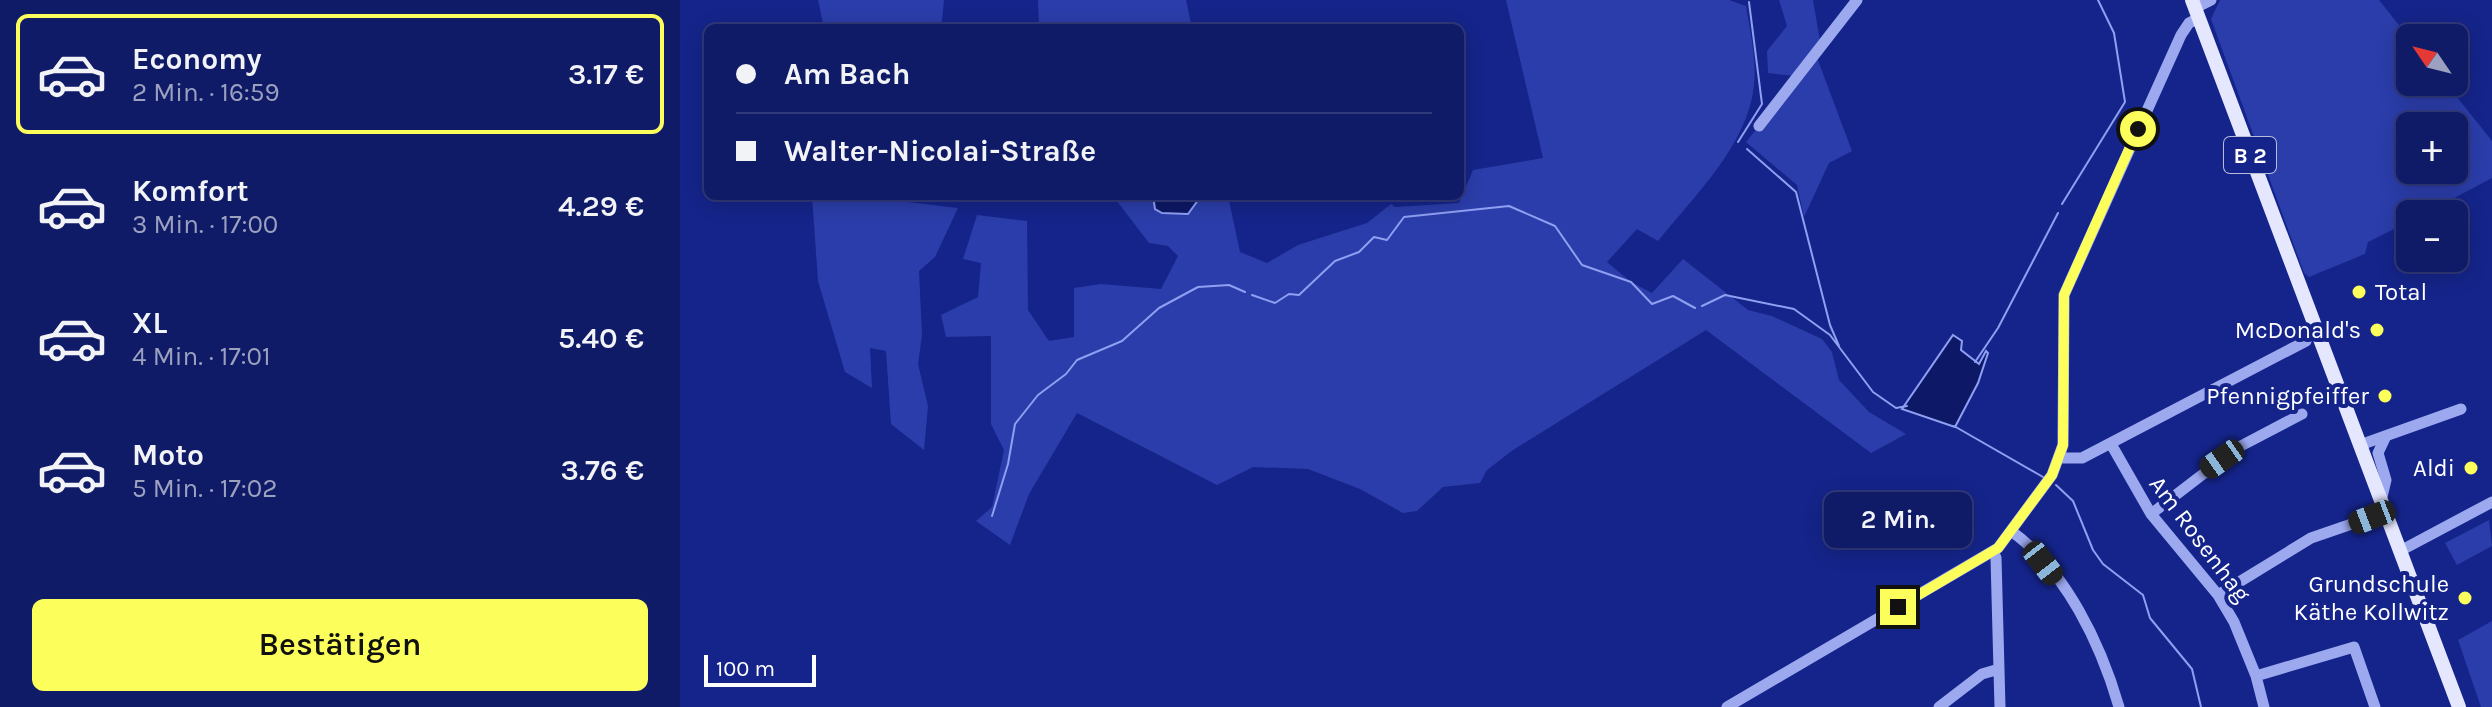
<!DOCTYPE html>
<html lang="de">
<meta charset="utf-8">
<style>
body{margin:0;font-family:Karla,sans-serif;background:#19246e;color:#f1f3f6;height:100vh;display:flex;flex-direction:column;font-size:30px;white-space:nowrap}
*{box-sizing:border-box;margin:0}
p{font-size:26px;color:#9ca1c0}
.icon{flex:none;width:44px;height:44px;fill:none;stroke:currentColor;stroke-width:2;stroke-linecap:round;stroke-linejoin:round}
.map{position:relative;flex:1;overflow:hidden}
.details{display:flex;flex-direction:column;background:#101b68;width:680px}
.details>*{flex:none}
.hud{position:absolute;left:24px;top:24px;width:760px;height:176px;border-radius:12px;box-shadow:0 4px 20px #0003,0 0 0 2px #30397c;display:grid;align-content:center;height:176px;padding:0 32px;background:#101b68}
.needle{width:52px;rotate:305deg}
.tools{position:absolute;left:1716px;top:24px;display:grid;gap:16px}
.tools a{display:grid;place-items:center;width:72px;height:72px;border-radius:12px;background:#101b68;box-shadow:0 4px 20px #0003,0 0 0 2px #30397c;font-size:40px}
.scale{position:absolute;left:24px;bottom:20px;width:112px;box-sizing:border-box;padding-left:8px;border:4px solid #fff;border-top:0;font-size:22px;line-height:28px;white-space:nowrap;color:#fff;-webkit-text-stroke:6px #15248a;paint-order:stroke}
.end{position:absolute;width:36px;height:36px;margin:-18px;border:10px solid #fcff5b;background:#111;box-shadow:0 0 0 4px #111}
.from{border-radius:50%}
.bubble{position:absolute;height:56px;border-radius:12px;background:#101b68;box-shadow:0 4px 20px #0003,0 0 0 2px #30397c;font-size:26px;font-weight:600;line-height:56px;text-align:center}
.car{position:absolute;width:24px;height:48px;margin:-24px -12px;border-radius:10px;box-shadow:0 0 6px 2px #0007;background:linear-gradient(#222 24%,#8ab4d8 0 40%,#222 0 76%,#8ab4d8 0 86%,#222 0)}
.hud b{display:flex;align-items:center;gap:28px;height:76px;font-size:30px}
.hud b+b{border-top:2px solid #30397c}
.hud i{width:20px;height:20px;background:#f1f3f6}
ul{padding:14px 0 0;list-style:none}
li{display:flex;align-items:center;gap:24px;height:120px;margin:0 16px 12px;padding:0 16px;border:4px solid transparent;border-radius:12px}
li div{flex:1}
li b{display:block;font-size:30px}
li em{font-style:normal;font-weight:600}
li.active{border-color:#fcff5b}
li>.icon{width:72px;height:72px;stroke-width:1.5}
.cta{display:flex;gap:16px;margin-top:auto;padding:16px 32px}
.cta a{flex:1;height:92px;border-radius:12px;background:#fcff5b;color:#111;font-size:32px;font-weight:600;line-height:92px;text-align:center}
main{display:flex;flex:1;min-height:0}
.map>svg:first-child{display:block}
.green{fill:#2b3daa;fill-rule:evenodd}
.water{fill:#0d1866;stroke:#8f9ff2;stroke-width:2}
.lines{fill:none;stroke-linecap:round;stroke-linejoin:round}
.stream{stroke:#8f9ff2;stroke-width:2}
.minor{stroke:#9da9ef;stroke-width:11}
.major{stroke:#e5e7ff;stroke-width:14}
.route{stroke:#fcff5b;stroke-width:10}
.poi-dot{fill:#fcff5b;stroke:#15248a;stroke-width:3}
.labels{text-anchor:middle;stroke-width:8;stroke-linejoin:round;paint-order:stroke}
.shield{fill:#15248a;stroke:#b9bddc;stroke-width:2}
.shield-label{font-size:22px;font-weight:bold;fill:#fff}
.poi-label{font-size:24px;fill:#fff;stroke:#15248a;text-anchor:end}
.street-label{font-size:24px;fill:#fff;stroke:#15248a}
</style>
<main>
<section class="details">
<ul>
<li class="active"><svg class="icon" aria-label="car" viewBox="0 0 24 24"><path d="M5 17H2v-5l4-1 3-4h7l3 4 3 1v5h-3M9 17h6M6 11h13"/><circle cx="7" cy="17" r="2"/><circle cx="17" cy="17" r="2"/></svg><div><b>Economy</b><p>2 Min. · 16:59</p></div><em>3.17 €</em></li>
<li><svg class="icon" aria-label="car" viewBox="0 0 24 24"><path d="M5 17H2v-5l4-1 3-4h7l3 4 3 1v5h-3M9 17h6M6 11h13"/><circle cx="7" cy="17" r="2"/><circle cx="17" cy="17" r="2"/></svg><div><b>Komfort</b><p>3 Min. · 17:00</p></div><em>4.29 €</em></li>
<li><svg class="icon" aria-label="car" viewBox="0 0 24 24"><path d="M5 17H2v-5l4-1 3-4h7l3 4 3 1v5h-3M9 17h6M6 11h13"/><circle cx="7" cy="17" r="2"/><circle cx="17" cy="17" r="2"/></svg><div><b>XL</b><p>4 Min. · 17:01</p></div><em>5.40 €</em></li>
<li><svg class="icon" aria-label="car" viewBox="0 0 24 24"><path d="M5 17H2v-5l4-1 3-4h7l3 4 3 1v5h-3M9 17h6M6 11h13"/><circle cx="7" cy="17" r="2"/><circle cx="17" cy="17" r="2"/></svg><div><b>Moto</b><p>5 Min. · 17:02</p></div><em>3.76 €</em></li>
</ul>
<div class="cta"><a>Bestätigen</a></div>
</section>
<div class="map">
<svg width="1812" height="707" viewBox="0 0 1812 707">
<rect width="100%" height="100%" fill="#15248a"/>
<path class="green" d="M138,0H264L262,21L257,28H144Z
M358,0H506L512,28H359Z
M826,0H1049L1066,6C1070,31 1077,60 1074,86C1067,146 1014,196 978,241L957,229L927,262L951,282L972,293L1003,259L1068,310L1092,316L1142,339L1152,352L1159,380L1189,412L1226,434L1191,453L1026,330L833,450L807,470L800,483L763,487L737,511L723,513L680,489L628,469L573,467L537,485L397,413L349,494L330,545L296,521L312,507L324,450L311,424V336L266,337L261,315L298,297L301,263L283,259L297,215L347,221L348,310L369,341L394,337V288L421,284L481,289L498,256L488,246L469,243L433,196H473L475,209L521,196H548L560,252L587,263L618,245L687,223L711,204L715,207L779,203L793,170L863,158Z
M1099,0H1133L1140,41L1114,76L1088,73L1087,51L1107,26Z
M1540,0H1699L1730,39V82H1765L1812,141V178L1744,214H1730V221L1688,242L1685,254L1629,277L1624,273L1531,19ZM1730,126H1774V170H1730Z
M1136,55L1172,151L1149,163L1124,217L1117,185L1066,142Z
M132,196H227L228,202L278,208L255,257L239,271L242,335L238,364L248,406L244,450L211,424L206,351L190,348L192,388L165,372L138,281Z
M1809,520L1812,546L1777,565L1765,543Z
M1812,621V707H1801L1778,640Z"/>
<path class="water" d="M473,196H521L508,214L482,213L475,209Z
M1273,335L1282,341L1281,350L1299,364L1306,351L1308,353L1298,383L1275,427L1222,409Z"/>
<g class="lines">
<path class="stream" d="M1058,142L1082,104L1069,2
M1067,149L1116,192L1150,325L1159,346
M1382,204L1445,102L1434,33L1418,0
M572,295L595,303L609,294L619,295L655,261L679,252L694,237L707,240L724,217L829,206L875,226L902,265L951,282L972,304L993,296L1015,308
M1022,306L1045,295L1114,309L1150,335L1193,392L1216,408L1227,406
M1295,362L1318,328L1378,213
M1274,426L1363,477
M1376,485L1393,501L1413,550L1423,564L1463,595L1470,618L1512,669L1521,707
M312,516L328,464L335,424L358,395L386,374L397,360L442,341L479,308L518,287L549,285L565,292"/>
<path class="minor" d="M1515,8L1531,0
M1079,126L1177,0
M1431,444L1471,514L1538,595L1554,622L1576,676L1584,707
M1680,445L1781,409
M1380,458H1402L1626,341
M1701,501L1706,480L1698,453L1706,436
M1471,514L1557,448L1622,414
M1331,531C1386,570 1421,645 1439,707
M1313,551L1316,558L1320,707
M1720,551L1812,502
M1538,595L1631,538L1692,517
M1576,676L1674,647L1695,707
M1047,707L1318,548L1372,475L1383,445L1384,295L1501,35L1509,23L1519,18
M1259,707L1302,674L1319,669"/>
<path class="major" d="M1512,0L1779,707"/>
</g>
<g class="lines">
<path class="route" d="M1218,607L1318,548L1372,475L1383,445L1384,295L1458,129"/>
</g>
<g class="poi-dot">
<circle cx="1679" cy="292" r="8"/>
<circle cx="1697" cy="330" r="8"/>
<circle cx="1705" cy="396" r="8"/>
<circle cx="1791" cy="468" r="8"/>
<circle cx="1785" cy="598" r="8"/>
</g>
<g class="labels">
<rect class="shield" x="1544" y="137" width="52" height="36" rx="6"/>
<g class="shield-label">
<text x="1570" y="163">B 2</text>
</g>
<g class="poi-label">
<text x="1695" y="300" text-anchor="start">Total</text>
<text x="1681" y="338">McDonald's</text>
<text x="1689" y="404">Pfennigpfeiffer</text>
<text x="1775" y="476">Aldi</text>
<text x="1769" y="592">Grundschule<tspan x="1769" dy="28">Käthe Kollwitz</tspan></text>
</g>
<g class="street-label">
<text transform="translate(1520 539) rotate(53)" y="8">Am Rosenhag</text>
</g>
</g>
</svg>
<div class="tools">
<a><svg class="needle" viewBox="-14 -14 28 28"><path d="M0-13l5 13h-10z" fill="#e53935"/><path d="M0 13l5-13h-10z" fill="#9ca1c0"/></svg></a>
<a>+</a>
<a>−</a>
</div>
<div class="scale">100 m</div>
<i class="end from" style="left:1458px;top:129px"></i>
<i class="end" style="left:1218px;top:607px"></i>
<div class="bubble" style="left:1144px;top:492px;width:148px">2 Min.</div>
<i class="car" style="left:1542px;top:459px;rotate:235deg"></i>
<i class="car" style="left:1692px;top:517px;rotate:249deg"></i>
<i class="car" style="left:1363px;top:563px;rotate:142deg"></i>
<div class="hud">
<b><i class="from"></i>Am Bach</b>
<b><i></i>Walter-Nicolai-Straße</b>
</div>
</div>
</main>
